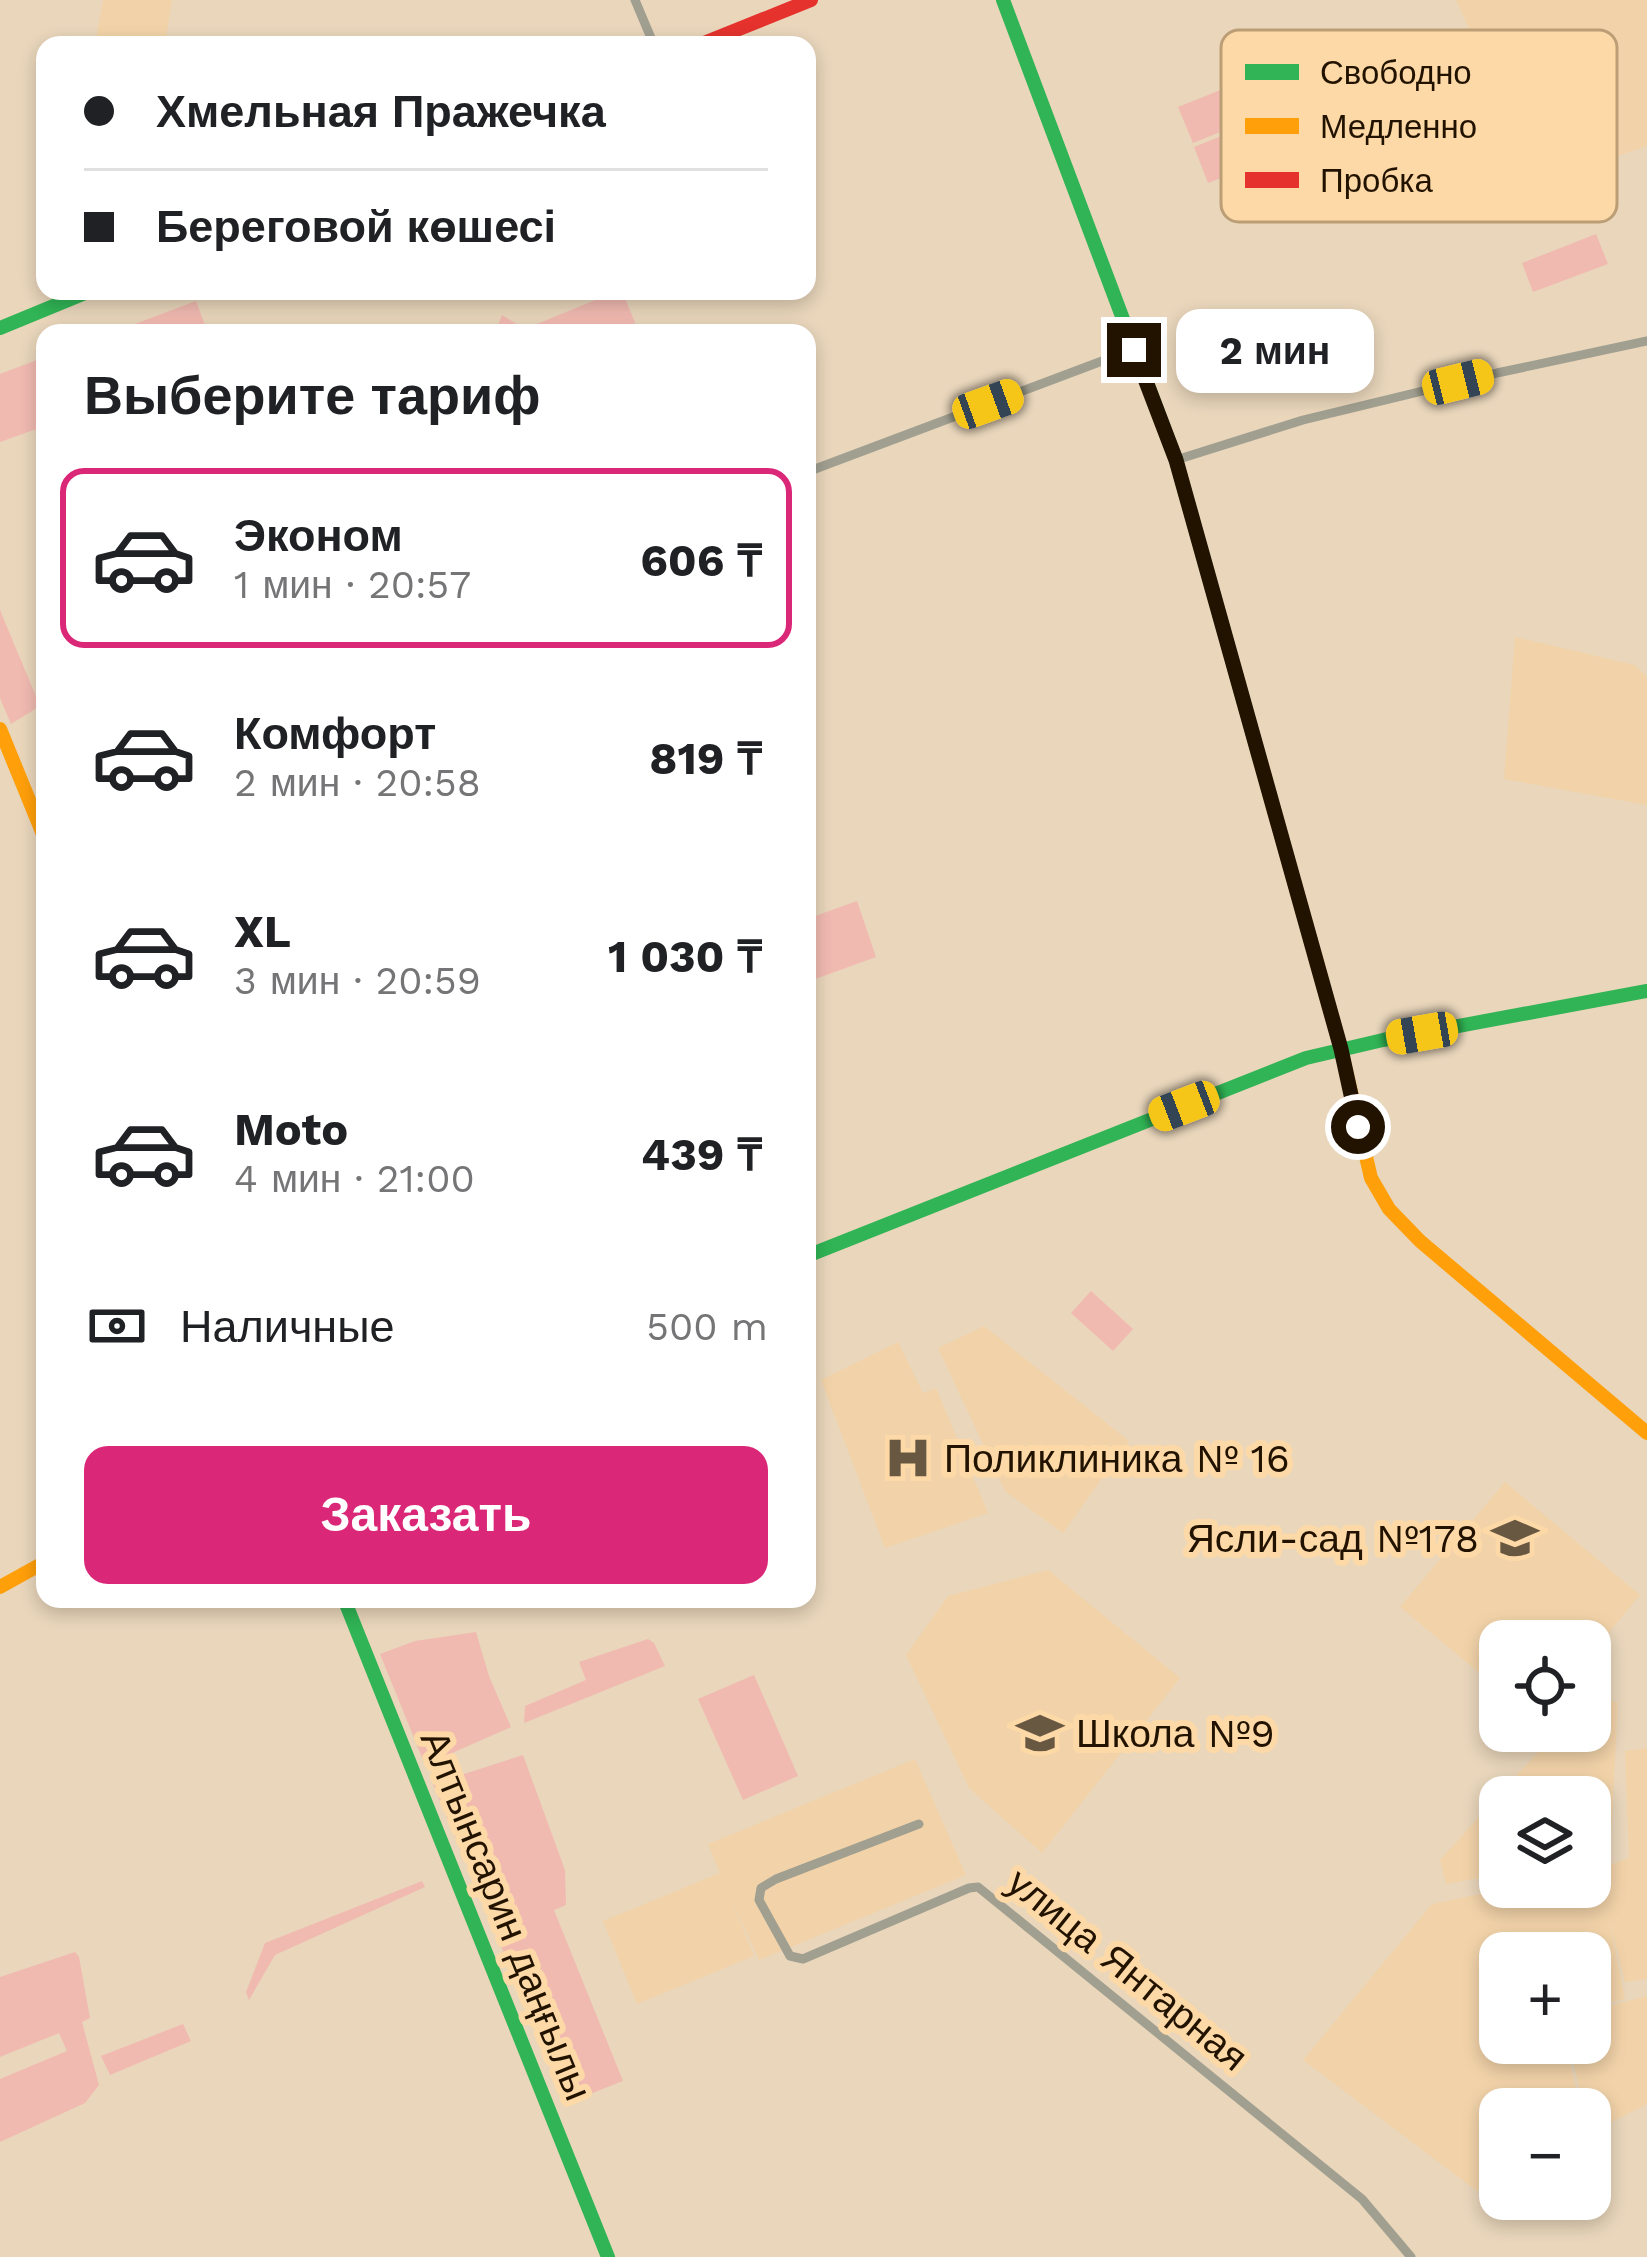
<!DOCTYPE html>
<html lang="ru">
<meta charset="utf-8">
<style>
body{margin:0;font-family:"Work Sans",sans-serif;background:#f6f6f6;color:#202124;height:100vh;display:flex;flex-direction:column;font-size:45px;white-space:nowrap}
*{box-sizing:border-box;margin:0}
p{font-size:39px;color:#757577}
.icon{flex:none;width:66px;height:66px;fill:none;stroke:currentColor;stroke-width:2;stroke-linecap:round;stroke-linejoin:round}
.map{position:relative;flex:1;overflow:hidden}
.drawer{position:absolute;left:36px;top:324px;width:780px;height:1284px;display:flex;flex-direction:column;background:#fff;border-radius:24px;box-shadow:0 6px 18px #0003}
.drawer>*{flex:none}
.top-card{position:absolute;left:36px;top:36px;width:780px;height:264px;border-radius:24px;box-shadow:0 6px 18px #0003;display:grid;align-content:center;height:264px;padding:0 48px;background:#fff}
.controls{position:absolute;left:1479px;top:1620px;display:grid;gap:24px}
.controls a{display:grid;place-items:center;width:132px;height:132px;border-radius:24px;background:#fff;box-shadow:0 6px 18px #0003;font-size:60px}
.end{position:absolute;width:54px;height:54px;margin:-27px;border:15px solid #221300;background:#fff;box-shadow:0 0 0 6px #fff}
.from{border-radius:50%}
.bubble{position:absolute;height:84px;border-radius:24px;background:#fff;box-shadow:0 6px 18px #0003;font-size:39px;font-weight:700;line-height:84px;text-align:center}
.car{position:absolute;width:36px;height:72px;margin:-36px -18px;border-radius:15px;box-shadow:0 0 9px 3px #0007;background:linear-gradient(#f5c518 24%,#345 0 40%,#f5c518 0 76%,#345 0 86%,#f5c518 0)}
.top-card b{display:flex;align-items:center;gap:42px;height:114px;font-size:45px}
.top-card b+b{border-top:3px solid #e0e0e0}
.top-card i{width:30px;height:30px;background:#202124}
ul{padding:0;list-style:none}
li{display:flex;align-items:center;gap:36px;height:180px;margin:0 24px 18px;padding:0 24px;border:6px solid transparent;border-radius:24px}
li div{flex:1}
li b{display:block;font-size:45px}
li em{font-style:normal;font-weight:700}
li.selected{border-color:#db2777}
li>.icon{width:108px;height:108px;stroke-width:1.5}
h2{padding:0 48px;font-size:54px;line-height:144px}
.pay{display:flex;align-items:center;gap:30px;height:132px;padding:0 48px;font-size:45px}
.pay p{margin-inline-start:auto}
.button{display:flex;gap:24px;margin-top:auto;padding:24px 48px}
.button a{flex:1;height:138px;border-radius:24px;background:#db2777;color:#fff;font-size:48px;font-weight:700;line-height:138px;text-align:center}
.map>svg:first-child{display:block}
.built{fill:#f2d3a9}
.green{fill:#f1bab1}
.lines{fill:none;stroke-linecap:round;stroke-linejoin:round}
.street{stroke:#a09f90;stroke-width:9}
.fast{stroke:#30b455;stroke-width:14}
.slow{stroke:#ff9f0a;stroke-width:14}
.jam{stroke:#e5322d;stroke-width:14}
.route{stroke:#221300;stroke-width:15}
.labels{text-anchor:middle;stroke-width:12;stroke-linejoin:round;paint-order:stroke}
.poi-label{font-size:39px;fill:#221300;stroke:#fdd9a7;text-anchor:start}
.street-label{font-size:39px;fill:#221300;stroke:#fdd9a7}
.key{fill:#fdd9a7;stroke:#bb9e75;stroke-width:3}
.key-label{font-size:33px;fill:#221300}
</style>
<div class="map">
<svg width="1647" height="2257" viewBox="0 0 1647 2257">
<rect width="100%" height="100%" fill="#e9d6bb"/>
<path class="built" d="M103,0H172L165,45H95Z
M1456,0H1647V146L1565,174L1535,96L1505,94L1496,89Z
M1515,637L1635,665L1647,677V805L1504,779Z
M984,1326L1129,1441L1063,1533L1005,1491L938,1348Z
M898,1342L923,1393L936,1388L988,1513L885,1548L821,1380Z
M1505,1482L1640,1595L1590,1655V1641H1500V1690L1400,1607Z
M1048,1570L1180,1678L1042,1853L969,1788L906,1655L948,1596Z
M1592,1692L1618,1703L1610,1854L1590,1858V1797H1500V1874L1446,1884L1440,1860L1557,1731H1590Z
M1647,1748V1979L1625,1982L1609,1919L1625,1999L1590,2007V1953H1500V2043H1565L1581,2109H1500V2179L1477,2191L1303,2060L1432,1904L1515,1887H1590V1872L1629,1858L1625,1751Z
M915,1759L966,1875L759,1960L731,1899L754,1956L637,2004L603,1921L720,1873L708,1844Z
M1647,1996V2104L1598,2129L1590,2127V2109H1584L1569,2043H1590V2011Z"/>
<path class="green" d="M1238,83L1253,119L1193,143L1178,107Z
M1254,123L1269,160L1208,183L1194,147Z
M1596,234L1608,264L1533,292L1522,263Z
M617,291H622L636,325L614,333H498L496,330L502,315L525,329Z
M196,301L208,333H111Z
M45,357V426L0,442V374Z
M0,610L40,706L11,724L0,698Z
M857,901L876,957L807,982V919Z
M1091,1291L1133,1329L1113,1351L1071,1313Z
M476,1632L489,1676L511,1727L425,1765L380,1654L415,1641Z
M648,1639L654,1643L665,1666L524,1723L525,1706L586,1680L579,1662Z
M754,1675L798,1776L743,1800L698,1699Z
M523,1755L565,1870L566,1905L554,1910L623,2081L567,2103L433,1784Z
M422,1881L425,1887L275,1955L249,2000L246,1992L265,1943Z
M75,1952L79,1957L90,2018L82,2022L99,2085L85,2103L0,2142V2079L67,2051L59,2033L0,2057V1977Z
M183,2024L191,2041L110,2075L101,2056Z"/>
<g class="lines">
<path class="street" d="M635,0L654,45
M1176,460L1303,420L1497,373L1647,341
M807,472L1134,349
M919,1824L776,1879L761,1888L759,1900L790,1956L803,1959L969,1888L978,1887L1362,2199L1411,2257"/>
<path class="fast" d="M1003,0L1176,460L1260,760
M0,328L90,291
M807,1256L1306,1058L1383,1040L1647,991
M344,1599L608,2257"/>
<path class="slow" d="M0,729L45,839
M1260,760L1341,1049L1371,1178L1389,1209L1420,1241L1647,1433
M0,1587L45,1562"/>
<path class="jam" d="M699,45L811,0"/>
</g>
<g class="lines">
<path class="route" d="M1134,350L1176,460L1341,1049L1358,1127"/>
</g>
<defs>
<symbol id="hospital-bare" viewBox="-9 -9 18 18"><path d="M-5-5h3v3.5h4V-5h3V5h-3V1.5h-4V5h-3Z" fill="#685741" stroke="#fdd9a7" stroke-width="2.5" paint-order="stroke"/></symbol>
<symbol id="school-bare" viewBox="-9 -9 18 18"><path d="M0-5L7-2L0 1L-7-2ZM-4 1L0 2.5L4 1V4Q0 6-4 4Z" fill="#685741" stroke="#fdd9a7" stroke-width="2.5" paint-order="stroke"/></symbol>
</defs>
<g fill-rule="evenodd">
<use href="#hospital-bare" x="875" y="1425" width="66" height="66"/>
<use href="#school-bare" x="1482" y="1505" width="66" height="66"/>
<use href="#school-bare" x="1007" y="1700" width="66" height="66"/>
</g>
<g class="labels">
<g class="poi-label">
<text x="944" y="1472">Поликлиника № 16</text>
<text x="1479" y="1552" text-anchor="end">Ясли-сад №178</text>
<text x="1076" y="1747">Школа №9</text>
</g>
<g class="street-label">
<text transform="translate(507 1915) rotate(68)" y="14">Алтынсарин даңғылы</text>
<text transform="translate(1128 1969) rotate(39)" y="14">улица Янтарная</text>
</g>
</g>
<rect x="1221" y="30" width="396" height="192" rx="18" class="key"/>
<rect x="1245" y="64" width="54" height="16" fill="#30b455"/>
<rect x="1245" y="118" width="54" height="16" fill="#ff9f0a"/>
<rect x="1245" y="172" width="54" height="16" fill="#e5322d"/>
<g class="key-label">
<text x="1320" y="84">Свободно</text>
<text x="1320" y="138">Медленно</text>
<text x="1320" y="192">Пробка</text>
</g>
</svg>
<div class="controls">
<a><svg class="icon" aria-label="locate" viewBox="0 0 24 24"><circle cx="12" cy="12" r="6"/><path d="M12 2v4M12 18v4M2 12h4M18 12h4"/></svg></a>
<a><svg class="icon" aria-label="layers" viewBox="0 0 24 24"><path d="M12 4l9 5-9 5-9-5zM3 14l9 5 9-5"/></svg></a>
<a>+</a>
<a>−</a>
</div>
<i class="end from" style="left:1358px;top:1127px"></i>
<i class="end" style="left:1134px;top:350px"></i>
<div class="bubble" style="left:1176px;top:309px;width:198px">2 мин</div>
<i class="car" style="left:1458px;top:382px;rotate:76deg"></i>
<i class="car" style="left:988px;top:404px;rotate:70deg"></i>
<i class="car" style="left:1422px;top:1033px;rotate:260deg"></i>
<i class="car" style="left:1184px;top:1106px;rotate:249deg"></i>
<div class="top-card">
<b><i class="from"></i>Хмельная Пражечка</b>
<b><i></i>Береговой көшесі</b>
</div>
<section class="drawer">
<h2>Выберите тариф</h2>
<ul>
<li class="selected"><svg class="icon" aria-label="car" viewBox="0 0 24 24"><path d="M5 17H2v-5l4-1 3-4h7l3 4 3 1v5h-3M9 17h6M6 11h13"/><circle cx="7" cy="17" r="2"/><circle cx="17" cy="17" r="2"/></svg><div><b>Эконом</b><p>1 мин · 20:57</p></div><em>606 ₸</em></li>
<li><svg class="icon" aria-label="car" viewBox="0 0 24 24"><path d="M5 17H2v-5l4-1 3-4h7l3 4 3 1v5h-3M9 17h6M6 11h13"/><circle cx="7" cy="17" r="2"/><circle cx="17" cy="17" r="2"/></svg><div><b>Комфорт</b><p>2 мин · 20:58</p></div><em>819 ₸</em></li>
<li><svg class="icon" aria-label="car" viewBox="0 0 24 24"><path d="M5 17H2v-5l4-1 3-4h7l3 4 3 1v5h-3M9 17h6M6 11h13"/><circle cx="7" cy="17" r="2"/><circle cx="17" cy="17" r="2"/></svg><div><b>XL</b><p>3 мин · 20:59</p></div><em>1 030 ₸</em></li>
<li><svg class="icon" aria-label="car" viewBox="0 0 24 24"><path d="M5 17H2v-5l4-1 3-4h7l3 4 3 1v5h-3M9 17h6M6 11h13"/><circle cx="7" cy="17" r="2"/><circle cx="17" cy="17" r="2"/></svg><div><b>Moto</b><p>4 мин · 21:00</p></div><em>439 ₸</em></li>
</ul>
<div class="pay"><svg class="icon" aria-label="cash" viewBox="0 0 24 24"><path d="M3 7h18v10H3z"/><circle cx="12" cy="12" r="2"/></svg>Наличные<p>500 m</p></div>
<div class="button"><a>Заказать</a></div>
</section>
</div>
